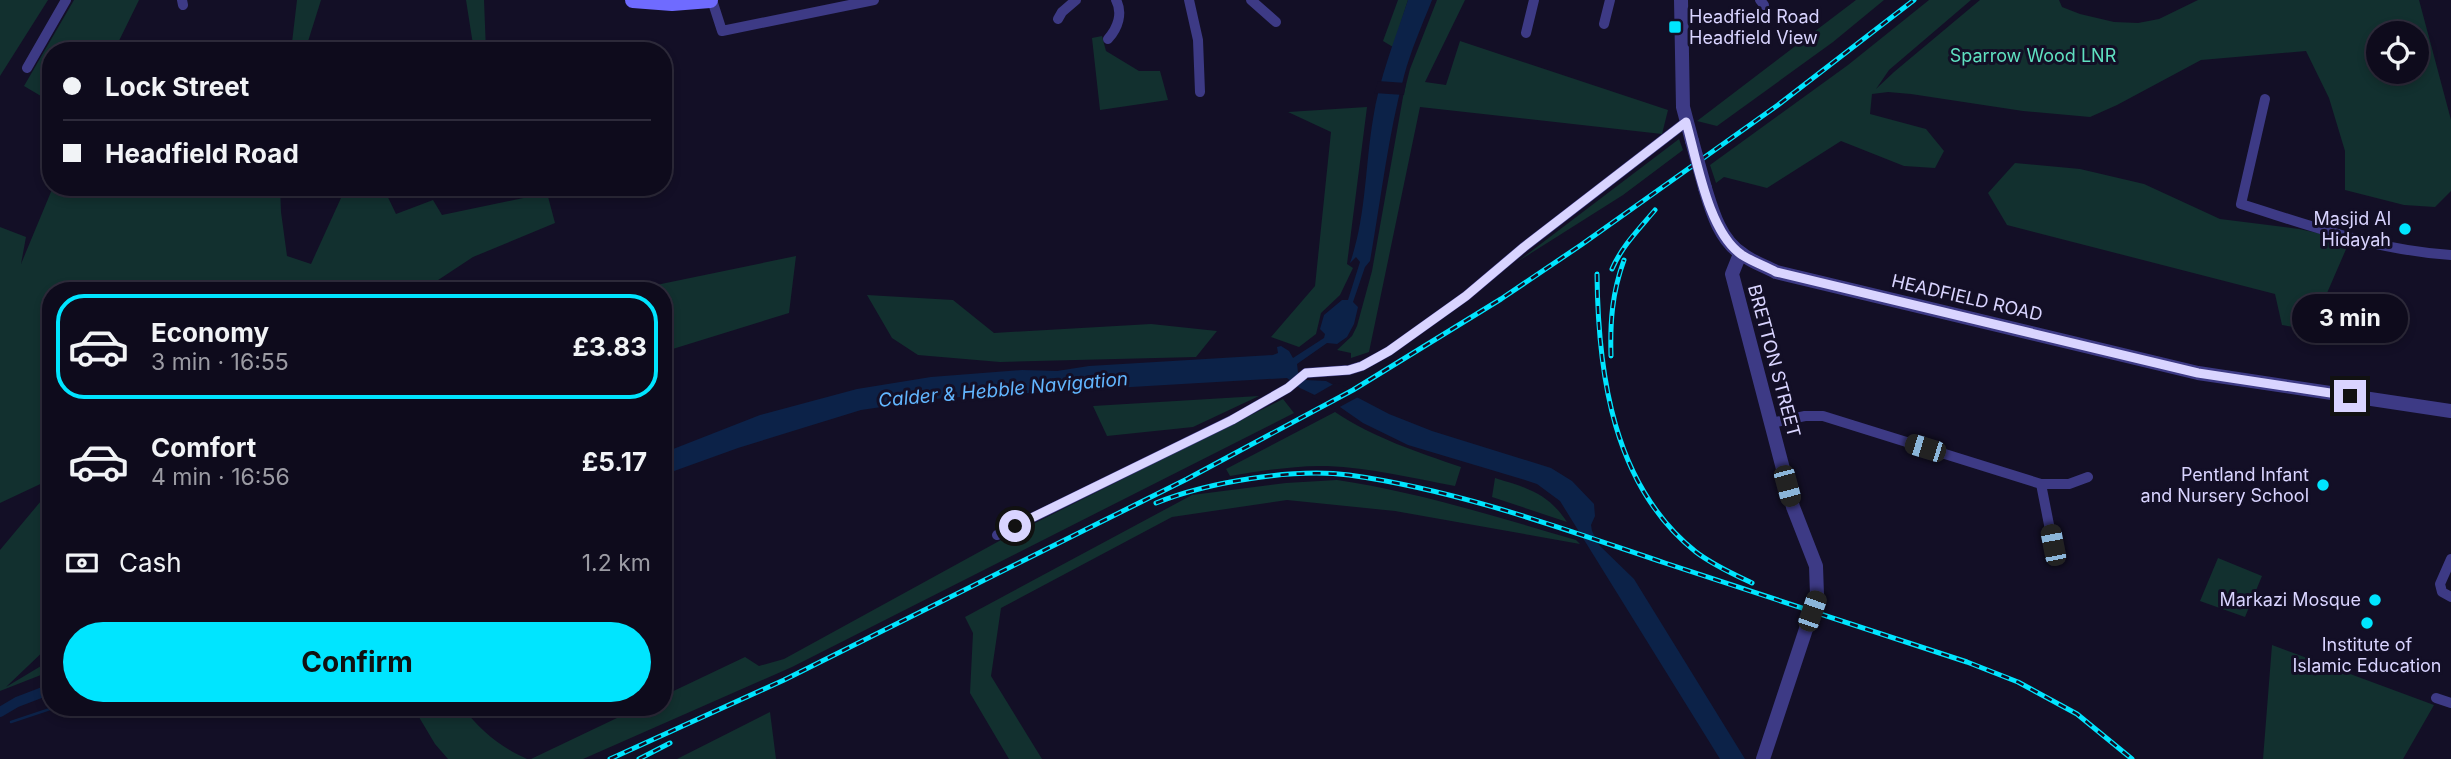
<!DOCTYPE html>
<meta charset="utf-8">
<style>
body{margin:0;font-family:Inter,sans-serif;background:#1c1929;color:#f1f3f6;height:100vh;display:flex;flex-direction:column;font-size:26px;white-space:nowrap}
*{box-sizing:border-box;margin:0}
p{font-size:23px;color:#9b9ba3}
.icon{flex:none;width:38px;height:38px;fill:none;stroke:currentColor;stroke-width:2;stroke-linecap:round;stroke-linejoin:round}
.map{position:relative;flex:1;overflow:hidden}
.side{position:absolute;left:42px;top:282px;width:630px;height:434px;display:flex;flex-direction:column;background:#0e0b1c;border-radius:28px;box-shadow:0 4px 10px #0003,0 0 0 2px #2e2b3b}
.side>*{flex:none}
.guide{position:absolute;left:42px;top:42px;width:630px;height:154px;border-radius:28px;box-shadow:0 4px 10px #0003,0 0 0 2px #2e2b3b;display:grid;align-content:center;height:154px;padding:0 21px;background:#0e0b1c}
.fabs{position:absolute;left:2366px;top:21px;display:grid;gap:14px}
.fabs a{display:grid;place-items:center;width:63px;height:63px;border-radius:50%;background:#0e0b1c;box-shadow:0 4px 10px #0003,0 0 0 2px #2e2b3b;font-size:35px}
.end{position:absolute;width:32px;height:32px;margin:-16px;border:9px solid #d9d4ff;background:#111;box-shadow:0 0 0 4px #111}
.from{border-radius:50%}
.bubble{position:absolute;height:49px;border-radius:24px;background:#0e0b1c;box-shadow:0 4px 10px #0003,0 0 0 2px #2e2b3b;font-size:23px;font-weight:700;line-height:49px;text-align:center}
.car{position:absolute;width:21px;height:42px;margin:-21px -10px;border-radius:9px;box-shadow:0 0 5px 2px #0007;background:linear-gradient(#222 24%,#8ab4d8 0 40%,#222 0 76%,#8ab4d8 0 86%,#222 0)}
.guide b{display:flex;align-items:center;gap:24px;height:66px;font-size:26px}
.guide b+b{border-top:2px solid #2e2b3b}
.guide i{width:18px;height:18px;background:#f1f3f6}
ul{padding:12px 0 0;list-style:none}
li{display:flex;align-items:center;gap:21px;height:105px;margin:0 14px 10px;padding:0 7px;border:4px solid transparent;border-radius:28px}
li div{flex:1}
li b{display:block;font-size:26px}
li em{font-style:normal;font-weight:700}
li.on{border-color:#00e5ff}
li>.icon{width:63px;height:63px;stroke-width:1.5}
.pay{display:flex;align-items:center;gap:18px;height:77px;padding:0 21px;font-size:26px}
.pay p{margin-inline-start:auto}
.button{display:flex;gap:14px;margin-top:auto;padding:14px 21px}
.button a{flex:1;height:80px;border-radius:42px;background:#00e5ff;color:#111;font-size:28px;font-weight:700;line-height:80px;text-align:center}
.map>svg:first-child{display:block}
.green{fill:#12302f;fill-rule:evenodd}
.water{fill:#0c2248}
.pier{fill:#130f26}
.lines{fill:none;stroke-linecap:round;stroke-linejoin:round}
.stream{stroke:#0c2248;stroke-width:2.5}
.canal{stroke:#0c2248;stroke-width:10}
.minor{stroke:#3d3a85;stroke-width:10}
.tertiary{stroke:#3d3a85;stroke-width:14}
.secondary{stroke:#6f6bff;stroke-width:16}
.rail-casing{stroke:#00e5ff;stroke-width:5}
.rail{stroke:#130f26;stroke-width:2.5;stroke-dasharray:8;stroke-linecap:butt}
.tertiary-bridge{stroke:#3d3a85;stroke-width:14}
.route{stroke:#d9d4ff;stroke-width:9}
.poi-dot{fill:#00e5ff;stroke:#130f26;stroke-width:2.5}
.labels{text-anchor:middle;stroke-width:6;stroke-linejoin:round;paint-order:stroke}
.poi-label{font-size:18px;fill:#d9d4ff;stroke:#130f26;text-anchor:end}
.park-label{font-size:18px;fill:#5fe0c0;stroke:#130f26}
.street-label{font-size:18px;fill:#d9d4ff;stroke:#130f26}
.water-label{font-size:19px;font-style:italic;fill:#62b6ff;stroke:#130f26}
</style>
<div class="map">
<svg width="2451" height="759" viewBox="0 0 2451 759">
<rect width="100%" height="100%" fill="#130f26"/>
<path class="green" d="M0,0H48L0,76Z
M74,0H139L114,51H51V102L24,86Z
M297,0H321L305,51H291Z
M466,0H484L486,51H474Z
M1398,0H1408L1393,47L1383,41Z
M1437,0H1465L1425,82L1446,85L1460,41L1668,110L1662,134L1420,107L1369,352L1351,358V353L1337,350L1352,336L1357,326L1372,271L1403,97L1410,69Z
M1856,0H1884L1833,42L1717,126L1697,121Z
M1929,0H1971L1889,70L1876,89L1894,72L1980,0H2059L2062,7L2080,14L2114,22L2138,23L2159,19L2198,0H2419L2451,120V191L2435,207L2404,205L2345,190V151L2329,98L2306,51L2201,60L2117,105L2090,117L2023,111L1911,94L1888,92L1872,94L1870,114L1926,129L1944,151L1935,168L1904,166L1841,141L1767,188L1724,177L1716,183L1710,165L1848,65ZM2378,33H2417V72H2378Z
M1102,36L1106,51L1139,71H1160L1168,100L1100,110L1092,38Z
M1367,107L1347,264L1353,268L1340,295L1321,313L1316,334L1299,347L1271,337L1315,286L1331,132L1288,112Z
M1679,139L1683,150L1623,195L1517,262Z
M2015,163L2080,169L2144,184L2220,219L2299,229L2350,240L2311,330L2282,325L2275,294L2007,225L1988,193Z
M53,187H280L281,212L287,256L311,264L346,187H383L396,214L433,200L442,215L547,193L555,223L473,257L423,290H51V479L0,503V227L26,237L21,264Z
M796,256L789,313L663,352V290H632Z
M867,295L953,300L994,333L1151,324L1217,331L1196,357L1000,362L918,355L892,338Z
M1259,396L1193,427L1107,436L1093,406Z
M1283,399L1294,413L792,667L583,759H531L640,707H663V696L745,657L759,666L784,659L1001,540Z
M1335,412C1374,438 1417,452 1461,467L1455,486C1413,478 1370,468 1327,466C1295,465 1262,471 1230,476L1226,469Z
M1495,478C1527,488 1547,492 1567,522L1492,497Z
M1337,480C1418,492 1497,517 1576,540L1580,544L1395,511L1287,500L1172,517L1001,608L991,676L1042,759H1009L970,693L973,633L965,617L1192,495L1286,483Z
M51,489V644L6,687L51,660V671L0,691V550Z
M2218,558L2262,576L2245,617L2200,601Z
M2272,645L2434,705L2403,759H2263Z
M413,707H462C481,731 500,747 527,759H448L435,744Z
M770,712L776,759H677Z"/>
<path class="water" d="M1408,0H1432C1422,25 1411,50 1404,76C1388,136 1381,199 1370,261L1365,267L1353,302L1358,307L1354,324L1347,337L1337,344L1327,343L1297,364L1298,372L1305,380L1326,381L1389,414L1432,431L1551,468L1572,481L1594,504L1595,516L1591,525L1592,531L1599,545L1634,579L1745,759H1720L1560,501L1537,484L1525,480L1408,445L1363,423L1340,407L1300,388L1287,378L943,398L861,410L738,448L663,475V453L760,415L857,389L931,377L1022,370L1057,371L1089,366L1273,355L1278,353L1277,347L1281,346L1289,351L1293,358L1324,338L1325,334L1320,329L1324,315L1342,300H1348L1360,262L1356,257L1350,263C1366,218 1365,167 1373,119C1379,79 1395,39 1408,0Z"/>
<path class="pier" d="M1378,81L1406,83L1404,95L1374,93Z
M1337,382L1360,396L1336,409L1311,397Z"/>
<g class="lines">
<path class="stream" d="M11,722L56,707"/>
<path class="canal" d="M0,712L17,702L51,689"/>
<path class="minor" d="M182,0L183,5
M712,0L722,31L874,0
M1189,0L1198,40L1200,92
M1251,0L1276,22
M1760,0L1764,5
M1058,19L1062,12L1076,0
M1604,24L1610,0
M1526,33L1534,0
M1108,39C1118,28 1123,13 1116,0
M27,68L66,0
M2265,99L2241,204C2312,226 2375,250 2451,255
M1771,423L1805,416H1823L2041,484H2069L2088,477
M2041,484L2053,545
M997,535L1232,420L1288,388L1306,373L1349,370L1362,366L1389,351L1466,296L1524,247L1686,122
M2451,559L2440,584L2442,592L2451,597
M2436,698L2451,703"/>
<path class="tertiary" d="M1681,0L1683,107L1692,141
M1705,188C1712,211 1720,240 1742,254C1752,262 1765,266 1776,272L2198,373L2451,411
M1740,254L1732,274L1793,507L1816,566L1817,595
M1763,759L1807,626"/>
<path class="secondary" d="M633,0L672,3L710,0"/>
<defs>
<path id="rail" d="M1612,269C1622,246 1639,229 1655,210
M1597,274C1598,374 1613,486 1696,552C1713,565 1733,574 1752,583
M1611,356C1610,322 1612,293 1624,260
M1156,503C1208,482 1293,468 1349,475C1457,490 1561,528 1665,563C1765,596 1866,629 1967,662L2018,682L2077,714L2132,759
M610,759L784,680L1187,479L1353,390L1501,299L1581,245L1778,105L1914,0
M639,759L670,743"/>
</defs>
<use href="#rail" class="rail-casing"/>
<use href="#rail" class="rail"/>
<path class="tertiary-bridge" d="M1692,141L1705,188
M1807,626L1817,595"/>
</g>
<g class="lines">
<path class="route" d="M1015,526L1232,420L1288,388L1306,373L1349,370L1362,366L1389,351L1466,296L1524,247L1686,122C1697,160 1708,232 1742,255C1753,262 1765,266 1776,272L2198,373L2350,396"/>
</g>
<g class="poi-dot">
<rect x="1668" y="20" width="14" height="14" rx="3.5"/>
<circle cx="2405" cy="229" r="7"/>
<circle cx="2323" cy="485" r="7"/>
<circle cx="2375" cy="600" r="7"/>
<circle cx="2367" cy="623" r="7"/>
</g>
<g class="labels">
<g class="poi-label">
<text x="1689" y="23" text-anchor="start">Headfield Road<tspan x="1689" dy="21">Headfield View</tspan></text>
<text x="2391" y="225">Masjid Al<tspan x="2391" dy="21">Hidayah</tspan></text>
<text x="2309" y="481">Pentland Infant<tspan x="2309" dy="21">and Nursery School</tspan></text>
<text x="2361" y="606">Markazi Mosque</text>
<text x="2367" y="651" text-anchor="middle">Institute of<tspan x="2367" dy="21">Islamic Education</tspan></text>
</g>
<g class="park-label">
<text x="2033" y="62">Sparrow Wood LNR</text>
</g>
<g class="street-label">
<text transform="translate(1967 298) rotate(13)" y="6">HEADFIELD ROAD</text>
<text transform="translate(1774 361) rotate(75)" y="6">BRETTON STREET</text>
</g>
<g class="water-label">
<text transform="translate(1003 389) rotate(-5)" y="7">Calder &amp; Hebble Navigation</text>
</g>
</g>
</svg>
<div class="fabs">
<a><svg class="icon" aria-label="locate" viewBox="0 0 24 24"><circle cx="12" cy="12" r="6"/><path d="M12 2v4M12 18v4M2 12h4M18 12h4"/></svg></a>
</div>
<i class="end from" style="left:1015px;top:526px"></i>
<i class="end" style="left:2350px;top:396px"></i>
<div class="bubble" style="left:2292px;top:294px;width:116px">3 min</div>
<i class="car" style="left:1925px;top:448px;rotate:287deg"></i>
<i class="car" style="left:1787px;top:486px;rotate:165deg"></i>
<i class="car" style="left:2053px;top:545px;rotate:349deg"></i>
<i class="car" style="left:1812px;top:611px;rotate:19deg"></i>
<div class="guide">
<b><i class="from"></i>Lock Street</b>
<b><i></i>Headfield Road</b>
</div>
<section class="side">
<ul>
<li class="on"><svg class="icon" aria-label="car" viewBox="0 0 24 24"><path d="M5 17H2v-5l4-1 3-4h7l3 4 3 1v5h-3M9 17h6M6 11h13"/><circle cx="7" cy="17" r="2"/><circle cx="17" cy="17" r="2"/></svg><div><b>Economy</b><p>3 min · 16:55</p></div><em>£3.83</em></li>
<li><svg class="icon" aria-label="car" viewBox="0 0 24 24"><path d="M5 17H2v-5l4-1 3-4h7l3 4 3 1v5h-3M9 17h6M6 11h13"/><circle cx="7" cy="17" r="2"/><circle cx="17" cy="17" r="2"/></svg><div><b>Comfort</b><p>4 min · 16:56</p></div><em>£5.17</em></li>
</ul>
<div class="pay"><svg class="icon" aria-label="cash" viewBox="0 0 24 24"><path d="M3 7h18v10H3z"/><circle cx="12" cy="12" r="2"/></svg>Cash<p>1.2 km</p></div>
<div class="button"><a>Confirm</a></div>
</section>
</div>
